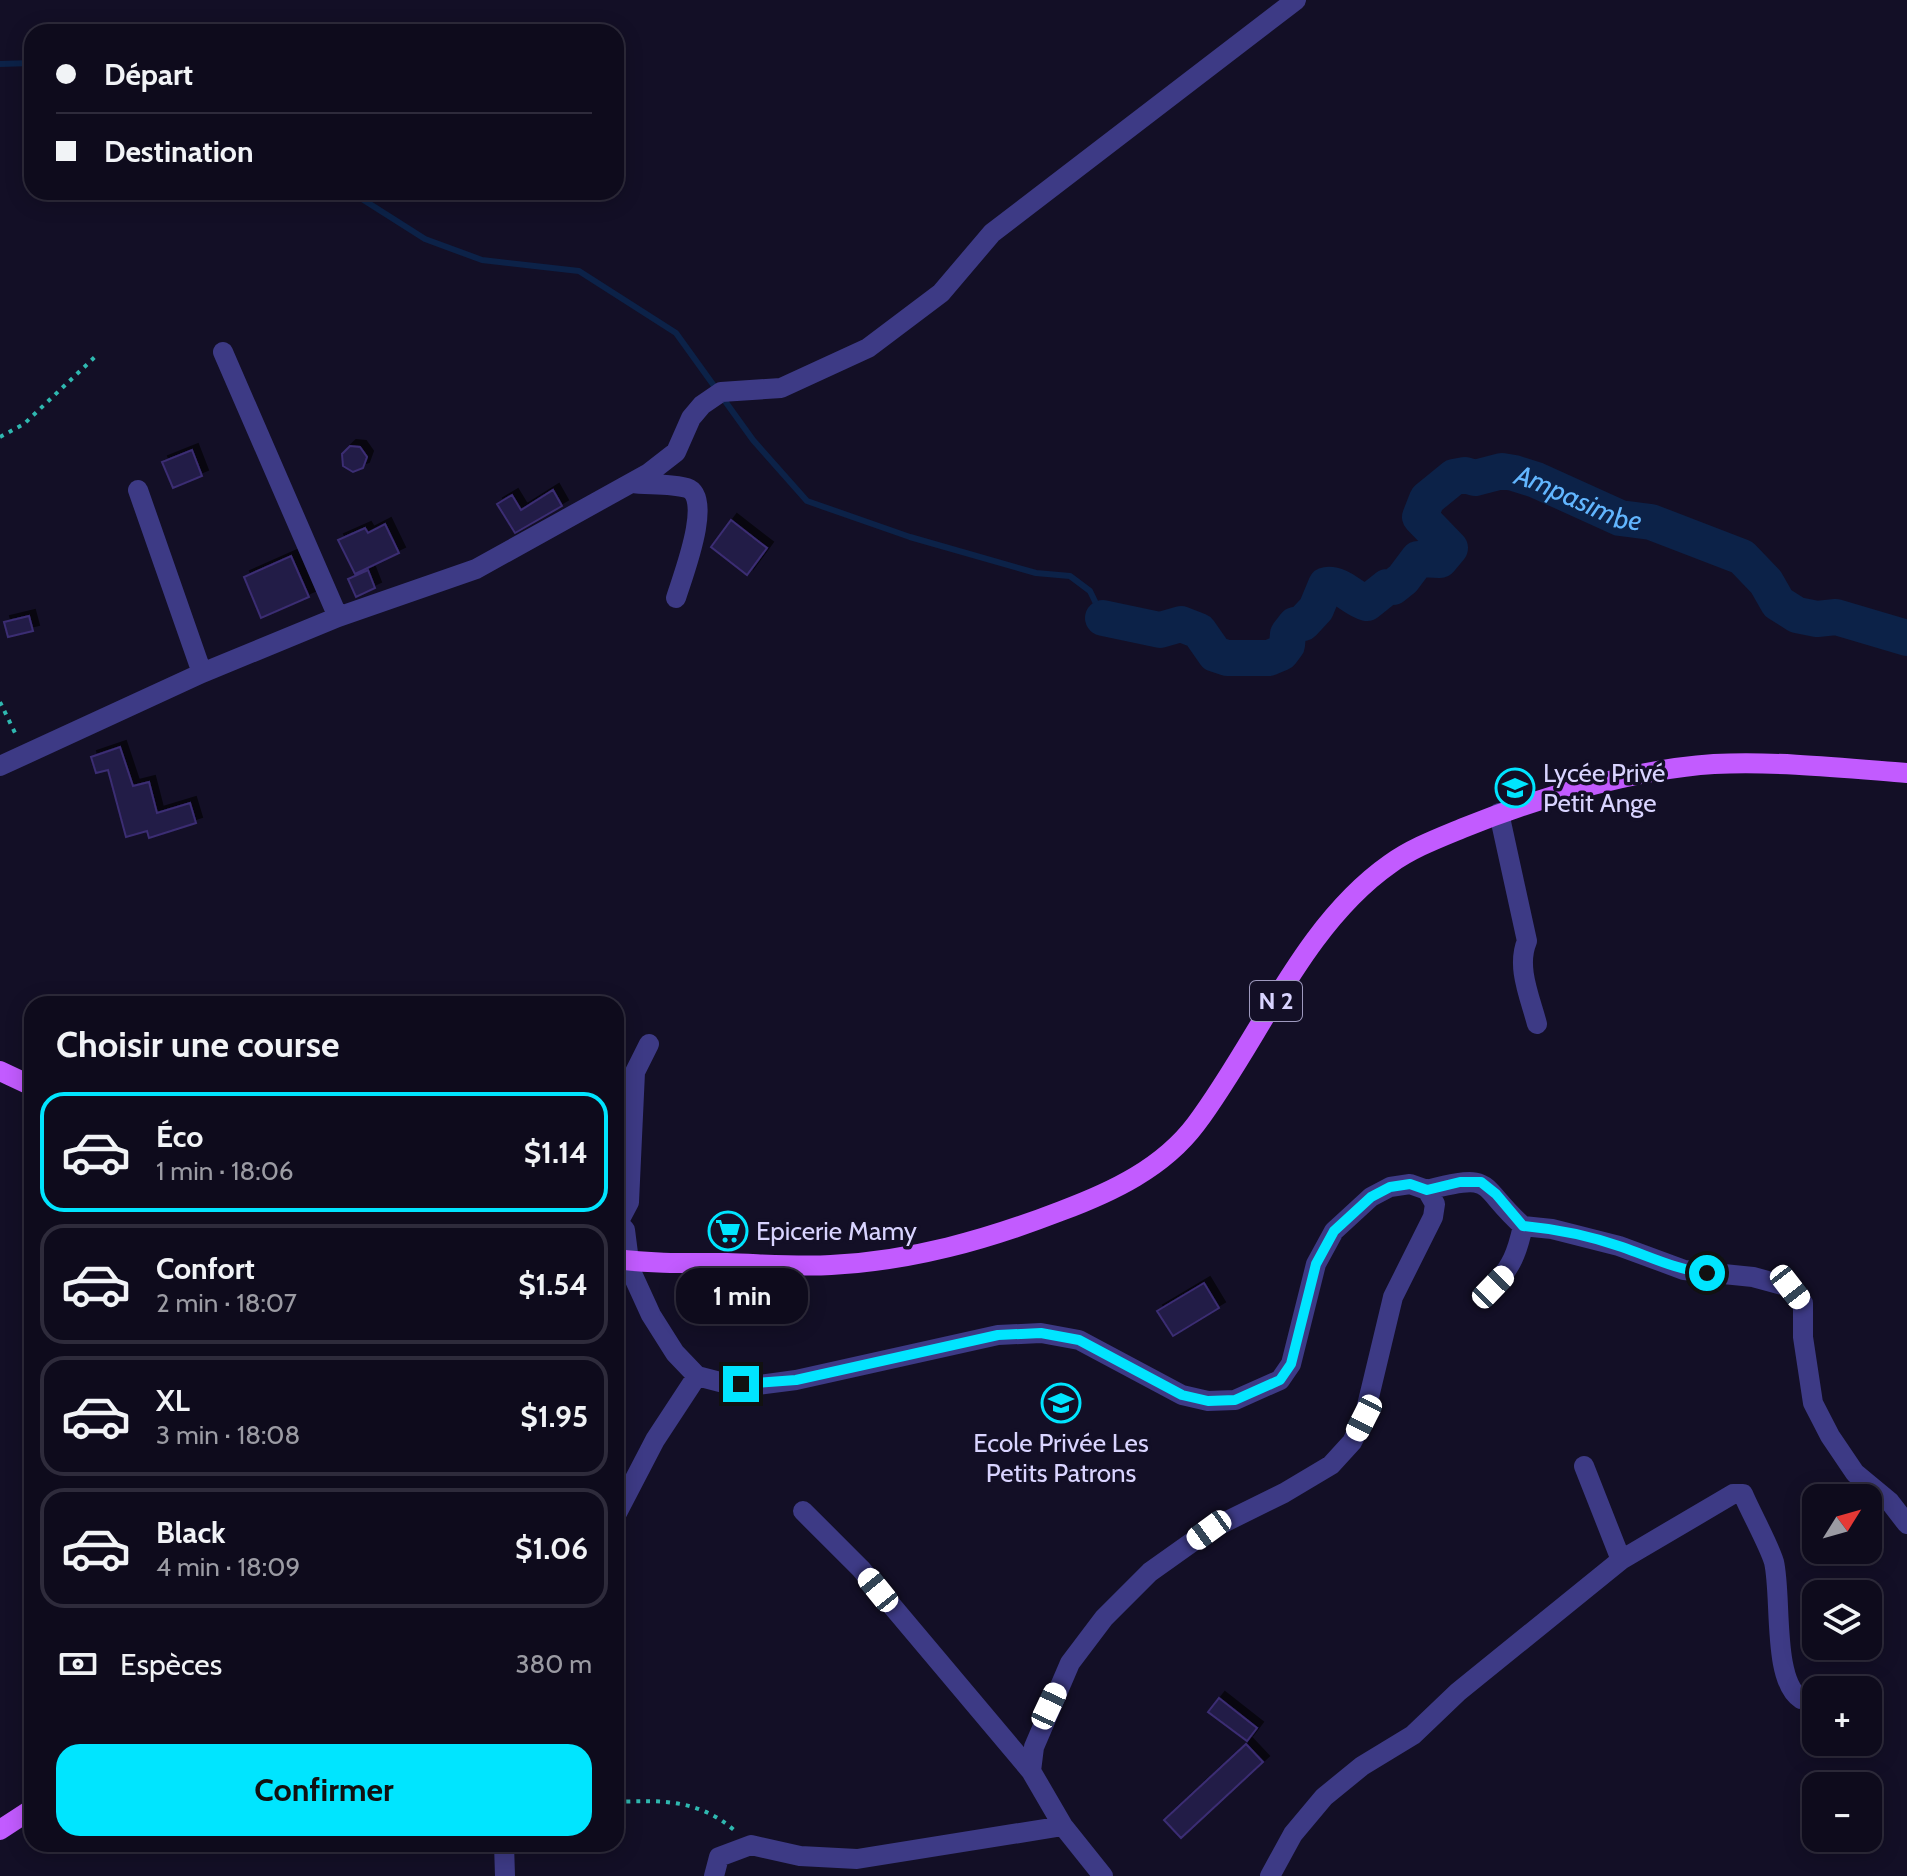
<!DOCTYPE html>
<html lang="fr">
<meta charset="utf-8">
<style>
body{margin:0;font-family:Cabin,sans-serif;background:#171425;color:#f1f3f6;height:100vh;display:flex;flex-direction:column;font-size:30px;white-space:nowrap}
*{box-sizing:border-box;margin:0}
p{font-size:26px;color:#9b9ba3}
.icon{flex:none;width:44px;height:44px;fill:none;stroke:currentColor;stroke-width:2;stroke-linecap:round;stroke-linejoin:round}
.map{position:relative;flex:1;overflow:hidden}
.sheet{position:absolute;left:24px;top:996px;width:600px;height:856px;display:flex;flex-direction:column;background:#0e0b1c;border-radius:24px;box-shadow:0 4px 20px #0003,0 0 0 2px #2e2b3b}
.sheet>*{flex:none}
.top-card{position:absolute;left:24px;top:24px;width:600px;height:176px;border-radius:24px;box-shadow:0 4px 20px #0003,0 0 0 2px #2e2b3b;display:grid;align-content:center;height:176px;padding:0 32px;background:#0e0b1c}
.needle{width:52px;rotate:53deg}
.fabs{position:absolute;left:1802px;top:1484px;display:grid;gap:16px}
.fabs a{display:grid;place-items:center;width:80px;height:80px;border-radius:16px;background:#0e0b1c;box-shadow:0 4px 20px #0003,0 0 0 2px #2e2b3b;font-size:40px}
.end{position:absolute;width:36px;height:36px;margin:-18px;border:10px solid #00e5ff;background:#111;box-shadow:0 0 0 4px #111}
.from{border-radius:50%}
.bubble{position:absolute;height:56px;border-radius:24px;background:#0e0b1c;box-shadow:0 4px 20px #0003,0 0 0 2px #2e2b3b;font-size:26px;font-weight:800;line-height:56px;text-align:center}
.car{position:absolute;width:24px;height:48px;margin:-24px -12px;border-radius:10px;box-shadow:0 0 6px 2px #0007;background:linear-gradient(#fff 24%,#345 0 40%,#fff 0 76%,#345 0 86%,#fff 0)}
.top-card b{display:flex;align-items:center;gap:28px;height:76px;font-size:30px}
.top-card b+b{border-top:2px solid #2e2b3b}
.top-card i{width:20px;height:20px;background:#f1f3f6}
ul{padding:0;list-style:none}
li{display:flex;align-items:center;gap:24px;height:120px;margin:0 16px 12px;padding:0 16px;border:4px solid #2e2b3b;border-radius:24px}
li div{flex:1}
li b{display:block;font-size:30px}
li em{font-style:normal;font-weight:800}
li.on{border-color:#00e5ff}
li>.icon{width:72px;height:72px;stroke-width:1.5}
h2{padding:0 32px;font-size:36px;line-height:96px}
.pay{display:flex;align-items:center;gap:20px;height:88px;padding:0 32px;font-size:30px}
.pay p{margin-inline-start:auto}
.action{display:flex;gap:16px;margin-top:auto;padding:16px 32px}
.action a{flex:1;height:92px;border-radius:24px;background:#00e5ff;color:#111;font-size:32px;font-weight:800;line-height:92px;text-align:center}
.map>svg:first-child{display:block}
.lines{fill:none;stroke-linecap:round;stroke-linejoin:round}
.stream{stroke:#0c2248;stroke-width:6}
.river{stroke:#0c2248;stroke-width:36}
.building{fill:#241b47;stroke:#3b2d73;stroke-width:2;filter:url(#shadow)}
.path{stroke:#2fb8b0;stroke-width:4;stroke-dasharray:4 6;stroke-linecap:butt}
.minor{stroke:#3d3a85;stroke-width:20}
.major{stroke:#c25bff;stroke-width:20}
.route{stroke:#00e5ff;stroke-width:10}
.labels{text-anchor:middle;stroke-width:7;stroke-linejoin:round;paint-order:stroke}
.shield{fill:#130f26;stroke:#9e99be;stroke-width:2}
.shield-label{font-size:24px;font-weight:bold;fill:#d9d4ff}
.poi-label{font-size:26px;fill:#d9d4ff;stroke:#130f26;text-anchor:start}
.water-label{font-size:28px;font-style:italic;fill:#62b6ff;stroke:#130f26}
</style>
<div class="map">
<svg width="1907" height="1876" viewBox="0 0 1907 1876">
<defs>
<filter id="shadow"><feDropShadow dx="6" dy="-6" stdDeviation="0" flood-color="#0009"/></filter>
</defs>
<rect width="100%" height="100%" fill="#130f26"/>
<g class="lines">
<path class="stream" d="M0,64L32,63
M351,192L425,239L482,260L579,271L676,333L753,440L807,501L910,537L1036,573L1070,576L1090,591L1103,618"/>
<path class="river" id="s1" d="M1103,618L1160,630L1181,624L1199,631L1215,654L1227,658H1269L1281,653L1287,645L1288,634L1295,625L1303,623L1316,609L1326,585C1342,583 1352,599 1367,603L1387,587H1393L1403,579L1418,559L1440,560L1450,548L1420,517L1427,499L1454,477L1465,475L1475,478L1502,471L1514,473L1536,480L1620,518L1651,522L1742,557L1766,582L1778,603L1797,615L1817,619L1836,617L1907,638"/>
</g>
<path class="building" d="M350,446L360,447L367,457L363,468L353,472L343,466L342,454Z
M192,450L202,476L173,488L162,462Z
M553,490L562,506L515,533L497,504L512,495L521,510Z
M731,520L767,548L747,575L711,547Z
M385,524L399,553L355,574L338,540L365,528L368,533Z
M291,556L309,597L261,618L244,577Z
M368,570L375,588L356,597L348,579Z
M29,616L33,631L8,637L4,622Z
M120,747L133,786L149,782L157,813L190,803L196,823L149,838L147,831L126,837L108,770L96,773L91,757Z
M1204,1283L1219,1308L1173,1336L1157,1311Z
M1219,1698L1257,1728L1247,1741L1208,1712Z
M1246,1744L1263,1762L1181,1838L1164,1820Z"/>
<g class="lines">
<path class="path" d="M0,437L24,424L97,355
M0,702L17,737
M616,1802C661,1800 698,1799 734,1830"/>
<path class="minor" d="M223,352L338,617
M631,483C648,485 671,483 687,488C714,497 682,578 676,598
M138,490L202,673
M0,766L202,673L338,617L476,569L649,473L676,452L691,418L702,405L721,392L781,388L868,348L941,293L992,233L1296,0
M1499,813L1527,941C1516,967 1530,997 1537,1024
M1427,1190C1497,1172 1477,1185 1523,1226L1552,1229L1619,1246L1684,1270L1753,1277L1790,1287L1803,1303V1337L1813,1403L1830,1436L1855,1473L1890,1502L1907,1524
M616,1220L625,1230L630,1269L651,1315L675,1353L697,1376L724,1383L758,1385L796,1380L998,1335L1041,1333L1079,1340L1182,1395L1208,1401L1235,1400L1280,1380L1291,1364L1316,1264L1334,1231L1371,1197L1390,1187L1410,1184L1427,1190L1435,1204L1433,1217L1393,1297L1364,1418L1352,1442L1331,1465L1284,1493L1209,1530L1150,1572L1104,1618L1070,1663L1034,1747L1031,1771L1063,1826L1103,1876
M619,1221L629,1202L635,1072L649,1044
M1493,1287C1512,1266 1517,1253 1523,1226
M1584,1466L1621,1560
M803,1511L861,1569L1031,1771
M616,1515L655,1440L697,1376
M504,1844L505,1876
M714,1876L719,1857L751,1845L800,1856L857,1859L1063,1826
M1270,1876L1293,1834L1324,1797L1362,1766L1413,1735L1458,1692L1621,1560L1733,1494H1743C1751,1513 1769,1545 1774,1562C1782,1597 1772,1681 1801,1699H1809"/>
<path class="major" d="M0,1071L32,1086
M616,1259C653,1264 690,1263 727,1263C762,1264 797,1267 831,1265C911,1261 986,1240 1061,1211C1112,1192 1163,1168 1196,1124C1259,1040 1303,925 1390,864C1412,848 1439,838 1463,828C1536,798 1636,769 1714,764C1778,761 1844,768 1907,773
M0,1830L32,1809"/>
</g>
<g class="lines">
<path class="route" d="M741,1384L796,1380L998,1335L1041,1333L1079,1340L1182,1395L1208,1401L1235,1400L1280,1380L1291,1364L1316,1264L1334,1231L1371,1197L1390,1187L1410,1184L1427,1190L1460,1182H1481L1496,1194L1523,1226C1556,1229 1590,1236 1622,1247C1651,1257 1677,1270 1707,1273"/>
</g>
<defs>
<symbol id="school-ring" viewBox="-11 -11 22 22"><circle r="9.5" fill="#130f26" stroke="#00e5ff" stroke-width="1.5"/><path d="M0-5L7-2L0 1L-7-2ZM-4 1L0 2.5L4 1V4Q0 6-4 4Z" fill="#00e5ff"/></symbol>
<symbol id="supermarket-ring" viewBox="-11 -11 22 22"><circle r="9.5" fill="#130f26" stroke="#00e5ff" stroke-width="1.5"/><path d="M-6-5.5h2.5l.6 2H6L4.5 2H-2.5L-4.4-4H-6ZM-1.5 3.2a1.3 1.3 0 1 0 .1 0ZM3 3.2a1.3 1.3 0 1 0 .1 0Z" fill="#00e5ff"/></symbol>
</defs>
<g fill-rule="evenodd">
<use href="#school-ring" x="1493" y="766" width="44" height="44"/>
<use href="#supermarket-ring" x="706" y="1209" width="44" height="44"/>
<use href="#school-ring" x="1039" y="1381" width="44" height="44"/>
</g>
<g class="labels">
<rect class="shield" x="1250" y="981" width="52" height="40" rx="6"/>
<g class="shield-label">
<text x="1276" y="1009">N 2</text>
</g>
<g class="poi-label">
<text x="1543" y="782">Lycée Privé<tspan x="1543" dy="30">Petit Ange</tspan></text>
<text x="756" y="1240">Epicerie Mamy</text>
<text x="1061" y="1452" text-anchor="middle">Ecole Privée Les<tspan x="1061" dy="30">Petits Patrons</tspan></text>
</g>
<g class="water-label">
<text dy="10" stroke="none"><textPath href="#s1" startOffset="662">Ampasimbe</textPath></text>
</g>
</g>
</svg>
<div class="fabs">
<a><svg class="needle" viewBox="-14 -14 28 28"><path d="M0-13l5 13h-10z" fill="#e53935"/><path d="M0 13l5-13h-10z" fill="#9b9ba3"/></svg></a>
<a><svg class="icon" aria-label="layers" viewBox="0 0 24 24"><path d="M12 4l9 5-9 5-9-5zM3 14l9 5 9-5"/></svg></a>
<a>+</a>
<a>−</a>
</div>
<i class="end from" style="left:1707px;top:1273px"></i>
<i class="end" style="left:741px;top:1384px"></i>
<div class="bubble" style="left:676px;top:1268px;width:132px">1 min</div>
<i class="car" style="left:1493px;top:1287px;rotate:44deg"></i>
<i class="car" style="left:1790px;top:1287px;rotate:142deg"></i>
<i class="car" style="left:1364px;top:1418px;rotate:207deg"></i>
<i class="car" style="left:1209px;top:1530px;rotate:234deg"></i>
<i class="car" style="left:878px;top:1590px;rotate:321deg"></i>
<i class="car" style="left:1049px;top:1706px;rotate:25deg"></i>
<div class="top-card">
<b><i class="from"></i>Départ</b>
<b><i></i>Destination</b>
</div>
<section class="sheet">
<h2>Choisir une course</h2>
<ul>
<li class="on"><svg class="icon" aria-label="car" viewBox="0 0 24 24"><path d="M5 17H2v-5l4-1 3-4h7l3 4 3 1v5h-3M9 17h6M6 11h13"/><circle cx="7" cy="17" r="2"/><circle cx="17" cy="17" r="2"/></svg><div><b>Éco</b><p>1 min · 18:06</p></div><em>$1.14</em></li>
<li><svg class="icon" aria-label="car" viewBox="0 0 24 24"><path d="M5 17H2v-5l4-1 3-4h7l3 4 3 1v5h-3M9 17h6M6 11h13"/><circle cx="7" cy="17" r="2"/><circle cx="17" cy="17" r="2"/></svg><div><b>Confort</b><p>2 min · 18:07</p></div><em>$1.54</em></li>
<li><svg class="icon" aria-label="car" viewBox="0 0 24 24"><path d="M5 17H2v-5l4-1 3-4h7l3 4 3 1v5h-3M9 17h6M6 11h13"/><circle cx="7" cy="17" r="2"/><circle cx="17" cy="17" r="2"/></svg><div><b>XL</b><p>3 min · 18:08</p></div><em>$1.95</em></li>
<li><svg class="icon" aria-label="car" viewBox="0 0 24 24"><path d="M5 17H2v-5l4-1 3-4h7l3 4 3 1v5h-3M9 17h6M6 11h13"/><circle cx="7" cy="17" r="2"/><circle cx="17" cy="17" r="2"/></svg><div><b>Black</b><p>4 min · 18:09</p></div><em>$1.06</em></li>
</ul>
<div class="pay"><svg class="icon" aria-label="cash" viewBox="0 0 24 24"><path d="M3 7h18v10H3z"/><circle cx="12" cy="12" r="2"/></svg>Espèces<p>380 m</p></div>
<div class="action"><a>Confirmer</a></div>
</section>
</div>
